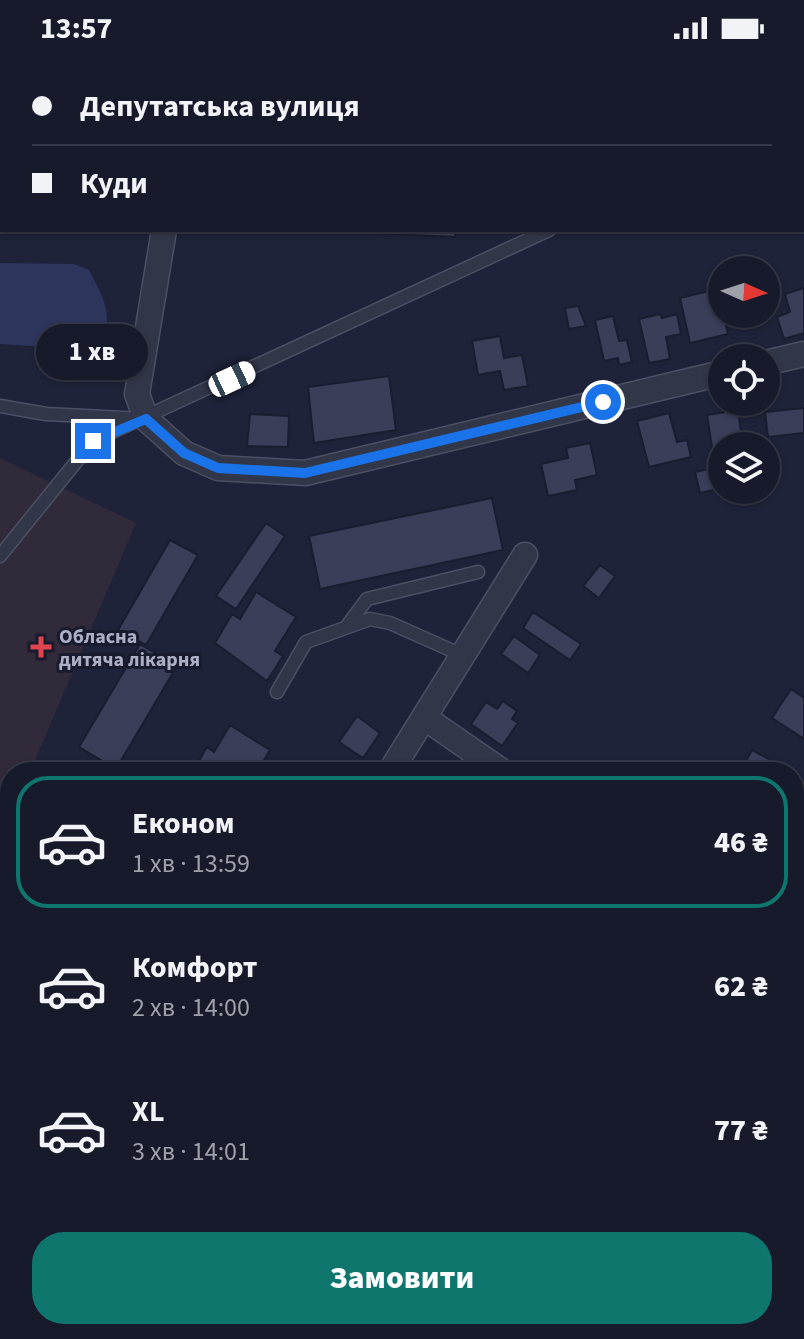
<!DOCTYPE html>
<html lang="uk">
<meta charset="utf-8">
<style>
body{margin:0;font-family:"Source Sans 3",sans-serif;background:#1f2333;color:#f1f3f6;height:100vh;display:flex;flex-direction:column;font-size:30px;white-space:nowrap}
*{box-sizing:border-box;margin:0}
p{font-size:26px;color:#9ea1a9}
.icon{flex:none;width:44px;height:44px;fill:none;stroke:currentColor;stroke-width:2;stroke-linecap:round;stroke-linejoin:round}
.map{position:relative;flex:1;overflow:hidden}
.details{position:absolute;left:0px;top:706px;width:804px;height:578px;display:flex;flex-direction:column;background:#161a2b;border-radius:32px 32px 0 0;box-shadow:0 2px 6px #0004,0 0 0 2px #353847}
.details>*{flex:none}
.banner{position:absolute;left:0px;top:0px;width:804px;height:176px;box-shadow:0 2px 6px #0004,0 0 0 2px #353847;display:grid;align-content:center;height:176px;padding:0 32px;background:#161a2b}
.needle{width:52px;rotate:93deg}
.buttons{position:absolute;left:708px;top:200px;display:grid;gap:16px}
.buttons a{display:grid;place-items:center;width:72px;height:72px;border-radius:50%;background:#161a2b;box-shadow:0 2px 6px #0004,0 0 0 2px #353847;font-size:40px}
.end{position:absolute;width:36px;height:36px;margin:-18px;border:10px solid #1a73e8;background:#fff;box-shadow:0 0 0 4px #fff}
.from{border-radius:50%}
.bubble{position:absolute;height:56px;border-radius:28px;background:#161a2b;box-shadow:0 2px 6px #0004,0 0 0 2px #353847;font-size:26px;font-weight:800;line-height:56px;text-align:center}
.car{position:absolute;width:24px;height:48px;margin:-24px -12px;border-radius:10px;box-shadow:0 0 6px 2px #0007;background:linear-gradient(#fff 24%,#345 0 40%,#fff 0 76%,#345 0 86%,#fff 0)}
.banner b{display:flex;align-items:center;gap:28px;height:76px;font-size:30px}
.banner b+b{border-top:2px solid #353847}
.banner i{width:20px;height:20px;background:#f1f3f6}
ul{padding:14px 0 0;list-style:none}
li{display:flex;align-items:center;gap:24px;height:132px;margin:0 16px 12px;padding:0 16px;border:4px solid transparent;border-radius:32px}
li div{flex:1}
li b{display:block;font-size:30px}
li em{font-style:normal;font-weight:800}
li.selected{border-color:#0f766e}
li>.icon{width:72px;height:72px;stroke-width:1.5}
.action{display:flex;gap:16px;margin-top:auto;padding:16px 32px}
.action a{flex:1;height:92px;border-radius:32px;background:#0f766e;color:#fff;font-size:32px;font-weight:800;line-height:92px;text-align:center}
.status{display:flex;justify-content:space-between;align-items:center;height:56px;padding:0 40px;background:#161a2b;direction:ltr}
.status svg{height:22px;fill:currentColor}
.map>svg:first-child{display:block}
.medical{fill:#302a3a}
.green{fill:#20303a}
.water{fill:#2d355d}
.building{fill:#3a3e59;stroke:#1a1d2f;stroke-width:2}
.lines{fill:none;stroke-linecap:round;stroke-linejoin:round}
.lane-casing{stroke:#4c5064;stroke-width:15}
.street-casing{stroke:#4c5064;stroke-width:27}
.lane{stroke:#323649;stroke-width:12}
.street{stroke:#323649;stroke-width:24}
.route{stroke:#1a73e8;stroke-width:10}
.health-dot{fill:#e0444e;stroke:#181b2d;stroke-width:3}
.labels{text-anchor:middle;stroke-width:6;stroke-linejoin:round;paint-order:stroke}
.poi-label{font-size:20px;font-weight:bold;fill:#acafc6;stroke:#181b2d;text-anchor:start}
</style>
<div class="status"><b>13:57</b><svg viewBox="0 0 49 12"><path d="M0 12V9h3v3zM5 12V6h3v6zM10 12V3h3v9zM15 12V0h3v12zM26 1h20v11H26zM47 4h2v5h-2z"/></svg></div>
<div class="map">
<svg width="804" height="1283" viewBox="0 0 804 1283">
<rect width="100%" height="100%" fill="#1e2339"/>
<path class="medical" d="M0,402L136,467L30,716H10V762L0,785Z"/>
<path class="green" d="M804,1060V1283H512L519,1274H794V1070Z"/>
<path class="water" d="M0,207L74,208L89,214C103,242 115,259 101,290L79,293L0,288Z"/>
<path class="building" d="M99,0H207V1L100,2Z
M470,0H555L470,2Z
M370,174H455V181L370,177Z
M804,232V277L784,283L777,261L790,256L785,238Z
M717,233L728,278L690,287L680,242Z
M578,250L586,270L569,273L565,252Z
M660,258L662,262L677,258L681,278L666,281L670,303L649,307L639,263Z
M613,260L619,285L627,284L632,306L619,309L618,302L604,305L595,264Z
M500,280L504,302L522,299L528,330L504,334L500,315L478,319L472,285Z
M389,320L396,374L314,387L308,331Z
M804,352V377L768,381L765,356Z
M738,354L743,390H722V396L713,398L707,359Z
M669,357L677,386L687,384L691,401L649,411L637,365Z
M250,358L289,360L288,391L247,390Z
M590,387L597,419L575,424L577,434L548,440L541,408L568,402L566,392Z
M722,410V432L700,437L695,416Z
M492,442L503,494L320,533L309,480Z
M266,467L285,480L236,553L216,540Z
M170,484L198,499L146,589L118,574Z
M600,509L615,520L599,542L583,530Z
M256,536L296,561L275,595L283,600L267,625L215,587L232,558L240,563Z
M533,556L581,588L570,604L523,572Z
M514,580L540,599L528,617L501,598Z
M140,588L177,610L116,713L79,691Z
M791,633L804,642V683L772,662Z
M503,645L517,655L512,663L518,667L502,690L471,668L486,646L497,653Z
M357,660L380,677L363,702L339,686Z
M230,669L270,694L257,716H192L207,691L214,696Z
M752,694L783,711L780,716H740Z
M10,818V904L0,921V835Z
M794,822L804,828V867L794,861Z
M10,1185V1217L0,1210V1199Z
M0,1228L10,1235V1264L3,1275Z
M139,1274H170L171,1275L166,1283H141L136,1279Z
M278,1274H314L308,1283H290Z
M389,1274H429L422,1283H402Z"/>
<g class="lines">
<defs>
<path id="lane" d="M0,109H2
M0,350L46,358L143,363
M0,500L93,385L549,174
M347,570L367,543L478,516
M277,636L306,586L370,563L390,567L462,599"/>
<path id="street" d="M255,2L256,0
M164,174L137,338L146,363L184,397L218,412L305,417L722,317
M766,307L804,298
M425,662L503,716
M390,716L525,499
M794,763L804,747
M794,919L804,926
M0,1124L10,1130
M236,1274L250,1283
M15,1283L21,1274
M459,1283L463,1274"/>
</defs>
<use href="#lane" class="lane-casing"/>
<use href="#street" class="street-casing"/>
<use href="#lane" class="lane"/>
<use href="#street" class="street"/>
</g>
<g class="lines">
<path class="route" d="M93,385L146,363L184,397L218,412L305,417L603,346"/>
</g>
<path class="health-dot" d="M37 579h8v8h8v8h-8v8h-8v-8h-8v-8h8z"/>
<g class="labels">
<g class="poi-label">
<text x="59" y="587">Обласна<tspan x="59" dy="23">дитяча лікарня</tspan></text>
</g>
</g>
</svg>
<div class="buttons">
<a><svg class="needle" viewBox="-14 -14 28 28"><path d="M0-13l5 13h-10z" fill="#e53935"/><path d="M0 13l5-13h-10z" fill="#9ea1a9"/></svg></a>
<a><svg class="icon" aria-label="locate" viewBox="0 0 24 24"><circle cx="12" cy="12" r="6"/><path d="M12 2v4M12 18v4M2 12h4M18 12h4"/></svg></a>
<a><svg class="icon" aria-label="layers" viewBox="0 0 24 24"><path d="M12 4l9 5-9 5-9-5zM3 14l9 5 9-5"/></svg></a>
</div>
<i class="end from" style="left:603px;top:346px"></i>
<i class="end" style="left:93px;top:385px"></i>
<div class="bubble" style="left:36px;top:268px;width:112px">1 хв</div>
<i class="car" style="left:232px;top:323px;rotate:65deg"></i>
<div class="banner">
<b><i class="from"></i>Депутатська вулиця</b>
<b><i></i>Куди</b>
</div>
<section class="details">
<ul>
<li class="selected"><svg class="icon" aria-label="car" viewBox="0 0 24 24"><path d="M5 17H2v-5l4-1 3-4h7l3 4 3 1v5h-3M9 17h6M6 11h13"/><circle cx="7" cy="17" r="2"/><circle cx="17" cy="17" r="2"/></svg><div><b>Економ</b><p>1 хв · 13:59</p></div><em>46 ₴</em></li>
<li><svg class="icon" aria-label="car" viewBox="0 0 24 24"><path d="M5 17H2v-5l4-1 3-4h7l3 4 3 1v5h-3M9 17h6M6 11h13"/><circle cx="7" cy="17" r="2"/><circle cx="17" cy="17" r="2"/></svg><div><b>Комфорт</b><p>2 хв · 14:00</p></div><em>62 ₴</em></li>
<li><svg class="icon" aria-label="car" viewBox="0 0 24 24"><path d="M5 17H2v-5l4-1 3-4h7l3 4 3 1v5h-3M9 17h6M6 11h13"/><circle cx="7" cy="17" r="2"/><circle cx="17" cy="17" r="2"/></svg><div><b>XL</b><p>3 хв · 14:01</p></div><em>77 ₴</em></li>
</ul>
<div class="action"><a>Замовити</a></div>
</section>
</div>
